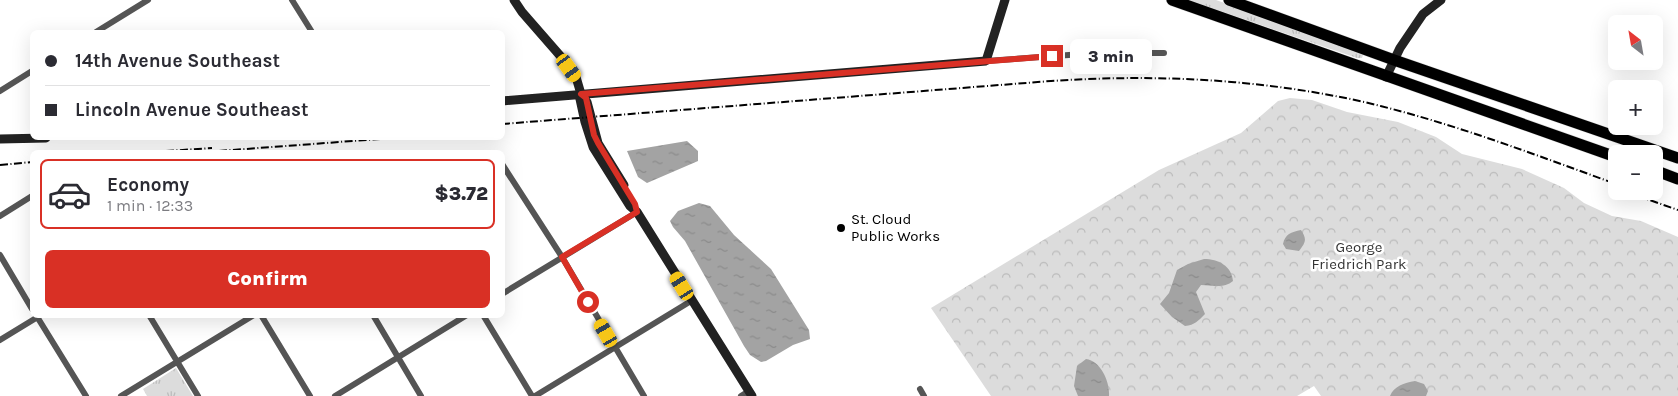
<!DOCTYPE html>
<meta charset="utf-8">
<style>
body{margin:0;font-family:Karla,sans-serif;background:#f7f7f7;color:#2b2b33;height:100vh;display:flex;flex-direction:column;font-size:19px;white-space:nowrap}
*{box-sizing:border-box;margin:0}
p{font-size:16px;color:#7c7c81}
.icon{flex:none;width:28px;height:28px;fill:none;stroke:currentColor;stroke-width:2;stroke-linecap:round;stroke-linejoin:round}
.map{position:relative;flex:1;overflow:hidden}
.panel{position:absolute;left:30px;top:150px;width:475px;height:168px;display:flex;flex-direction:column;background:#fff;border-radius:8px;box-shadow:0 5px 20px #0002}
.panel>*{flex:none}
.top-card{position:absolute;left:30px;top:30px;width:475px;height:110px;border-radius:8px;box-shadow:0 5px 20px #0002;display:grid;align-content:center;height:110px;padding:0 15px;background:#fff}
.needle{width:32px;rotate:329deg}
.fabs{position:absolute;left:1608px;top:15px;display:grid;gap:10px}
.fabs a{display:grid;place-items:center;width:55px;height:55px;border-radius:8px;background:#fff;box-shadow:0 5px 20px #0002;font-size:25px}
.end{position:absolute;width:22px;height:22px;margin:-11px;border:6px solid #d93025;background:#fff;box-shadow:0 0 0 2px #fff}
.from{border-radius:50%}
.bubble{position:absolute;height:35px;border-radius:8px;background:#fff;box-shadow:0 5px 20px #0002;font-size:16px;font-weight:800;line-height:35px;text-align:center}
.car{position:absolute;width:15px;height:30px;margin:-15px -8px;border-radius:6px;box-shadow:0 0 4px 1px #0007;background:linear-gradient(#f5c518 24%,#345 0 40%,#f5c518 0 76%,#345 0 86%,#f5c518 0)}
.top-card b{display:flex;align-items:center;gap:18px;height:48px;font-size:19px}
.top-card b+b{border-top:1px solid #e1e1e2}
.top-card i{width:12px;height:12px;background:#2b2b33}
ul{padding:9px 0 0;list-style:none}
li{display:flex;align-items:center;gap:15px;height:70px;margin:0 10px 8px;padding:0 5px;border:2px solid transparent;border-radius:8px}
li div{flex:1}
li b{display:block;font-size:19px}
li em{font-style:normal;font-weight:800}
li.active{border-color:#d93025}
li>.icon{width:45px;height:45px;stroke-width:1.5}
.primary-button{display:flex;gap:10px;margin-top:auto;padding:10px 15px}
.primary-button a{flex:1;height:58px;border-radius:8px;background:#d93025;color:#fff;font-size:20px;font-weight:800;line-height:58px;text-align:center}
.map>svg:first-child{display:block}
.grass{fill:url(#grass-tufts)}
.forest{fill:url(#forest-crowns)}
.water{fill:url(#water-ripples)}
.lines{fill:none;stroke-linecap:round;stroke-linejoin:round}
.highway-casing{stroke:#dbdbdb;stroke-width:12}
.street{stroke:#555;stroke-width:6}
.secondary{stroke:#222;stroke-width:9}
.highway{stroke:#000;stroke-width:11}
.rail{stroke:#000;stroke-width:2;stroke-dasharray:8 2.5 1 2.5;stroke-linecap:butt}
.route{stroke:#d93025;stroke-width:6}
.poi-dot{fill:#000;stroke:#fff;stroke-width:2}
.labels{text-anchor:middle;stroke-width:5;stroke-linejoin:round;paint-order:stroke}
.poi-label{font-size:15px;fill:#000;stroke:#fff;text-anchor:start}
.park-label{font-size:15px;fill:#333;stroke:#fff}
</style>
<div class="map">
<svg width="1678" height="396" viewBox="0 0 1678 396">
<defs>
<pattern id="grass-tufts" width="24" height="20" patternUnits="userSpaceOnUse" patternTransform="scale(1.25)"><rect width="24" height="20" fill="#dcdcdc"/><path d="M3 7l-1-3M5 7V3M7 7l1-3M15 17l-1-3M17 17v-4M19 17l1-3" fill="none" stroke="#bbb"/></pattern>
<pattern id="forest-crowns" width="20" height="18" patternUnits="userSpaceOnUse" patternTransform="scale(1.25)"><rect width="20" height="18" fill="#dcdcdc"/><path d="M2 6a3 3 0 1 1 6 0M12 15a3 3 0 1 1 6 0" fill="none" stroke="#bbb"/></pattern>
<pattern id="water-ripples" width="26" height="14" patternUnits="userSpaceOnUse" patternTransform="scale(1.25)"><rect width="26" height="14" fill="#a3a3a3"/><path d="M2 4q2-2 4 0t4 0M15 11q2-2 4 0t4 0" fill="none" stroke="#8b8b8b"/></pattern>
</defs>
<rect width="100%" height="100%" fill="#fff"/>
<path class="grass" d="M1188,0H1216L1343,45L1363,55L1362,58H1357Z
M176,368L193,396H147L143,389Z"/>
<path class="forest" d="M1290,98L1312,100L1347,112L1398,122L1436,137L1462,154L1522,169L1564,188L1584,203L1612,216L1641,221L1678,237V396H1321L1314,386L1297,396H991L931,308L1159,170L1241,133L1278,101Z"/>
<path class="water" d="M687,141L698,151V161L647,183L638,177L627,151Z
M699,203L710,206L734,235L771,269L809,330L810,339L793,345L766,361L761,362L750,355L744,346L685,241L673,227L670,221L678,211Z
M1301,230C1307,239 1306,242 1299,251L1286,249L1283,244C1285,234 1291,232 1301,230Z
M1204,259C1218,259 1232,266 1233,281C1224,289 1211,285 1201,285L1196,292L1205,314C1198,321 1195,325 1185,326L1172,317L1160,304L1169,293L1177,270L1188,264Z
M1086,359C1101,361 1110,382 1109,396H1078L1074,386L1077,366Z
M1415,381L1424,384L1428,391L1426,396H1390C1394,386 1404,383 1415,381Z"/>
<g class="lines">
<defs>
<path id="highway" d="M1172,0L1616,157
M1229,0L1394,60L1678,158
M1654,170L1678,179"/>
</defs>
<use href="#highway" class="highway-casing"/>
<path class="street" d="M292,0L312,32
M96,32L148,0
M986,61L1097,53H1164
M0,91L32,71
M502,164L562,257L644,396
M0,216L32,196
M0,255L32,309
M502,294L637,212
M36,315L86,396
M149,315L198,396
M261,315L310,396
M373,315L421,396
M483,315L532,396
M0,340L41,315
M920,389L924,396
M121,396L254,315
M335,396L467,315
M535,396L691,301
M741,396L749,391"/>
<path class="secondary" d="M514,0L522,12L563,59L576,77L581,94L580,99L585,122L593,147L630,206L637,212L752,396
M1386,77L1400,48L1423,14L1441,0
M502,101L986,61L1005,0
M587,102L598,143L624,185
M0,139L46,138"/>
<use href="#highway" class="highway"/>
<path class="rail" d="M502,124L1051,81C1157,74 1261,79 1364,102C1450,122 1533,154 1616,184
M152,152L212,148
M205,152L393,138
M0,165L32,162
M1624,191L1678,210"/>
</g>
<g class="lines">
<path class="route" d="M588,302L562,257L637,212L635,204L598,143L594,135L586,98L581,94L1052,56"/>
</g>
<circle class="poi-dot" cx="841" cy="228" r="5"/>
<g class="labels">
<g class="poi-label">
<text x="851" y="224">St. Cloud<tspan x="851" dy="17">Public Works</tspan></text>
</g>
<g class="park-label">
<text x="1359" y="252">George<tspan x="1359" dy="17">Friedrich Park</tspan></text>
</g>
</g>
</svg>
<div class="fabs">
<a><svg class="needle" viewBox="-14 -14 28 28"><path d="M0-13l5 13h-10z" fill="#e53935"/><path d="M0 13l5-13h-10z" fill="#7c7c81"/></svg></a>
<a>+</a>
<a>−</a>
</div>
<i class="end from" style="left:588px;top:302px"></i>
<i class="end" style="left:1052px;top:56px"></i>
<div class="bubble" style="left:1070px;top:39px;width:82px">3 min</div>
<i class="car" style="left:569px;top:68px;rotate:144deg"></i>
<i class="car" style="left:682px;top:286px;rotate:328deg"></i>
<i class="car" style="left:606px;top:333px;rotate:330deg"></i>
<div class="top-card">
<b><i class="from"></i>14th Avenue Southeast</b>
<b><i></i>Lincoln Avenue Southeast</b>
</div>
<section class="panel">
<ul>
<li class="active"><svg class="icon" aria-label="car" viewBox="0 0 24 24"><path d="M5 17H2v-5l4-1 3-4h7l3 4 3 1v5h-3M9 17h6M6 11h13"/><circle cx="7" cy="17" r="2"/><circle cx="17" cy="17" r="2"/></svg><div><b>Economy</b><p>1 min · 12:33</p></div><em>$3.72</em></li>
</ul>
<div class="primary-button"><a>Confirm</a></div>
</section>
</div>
